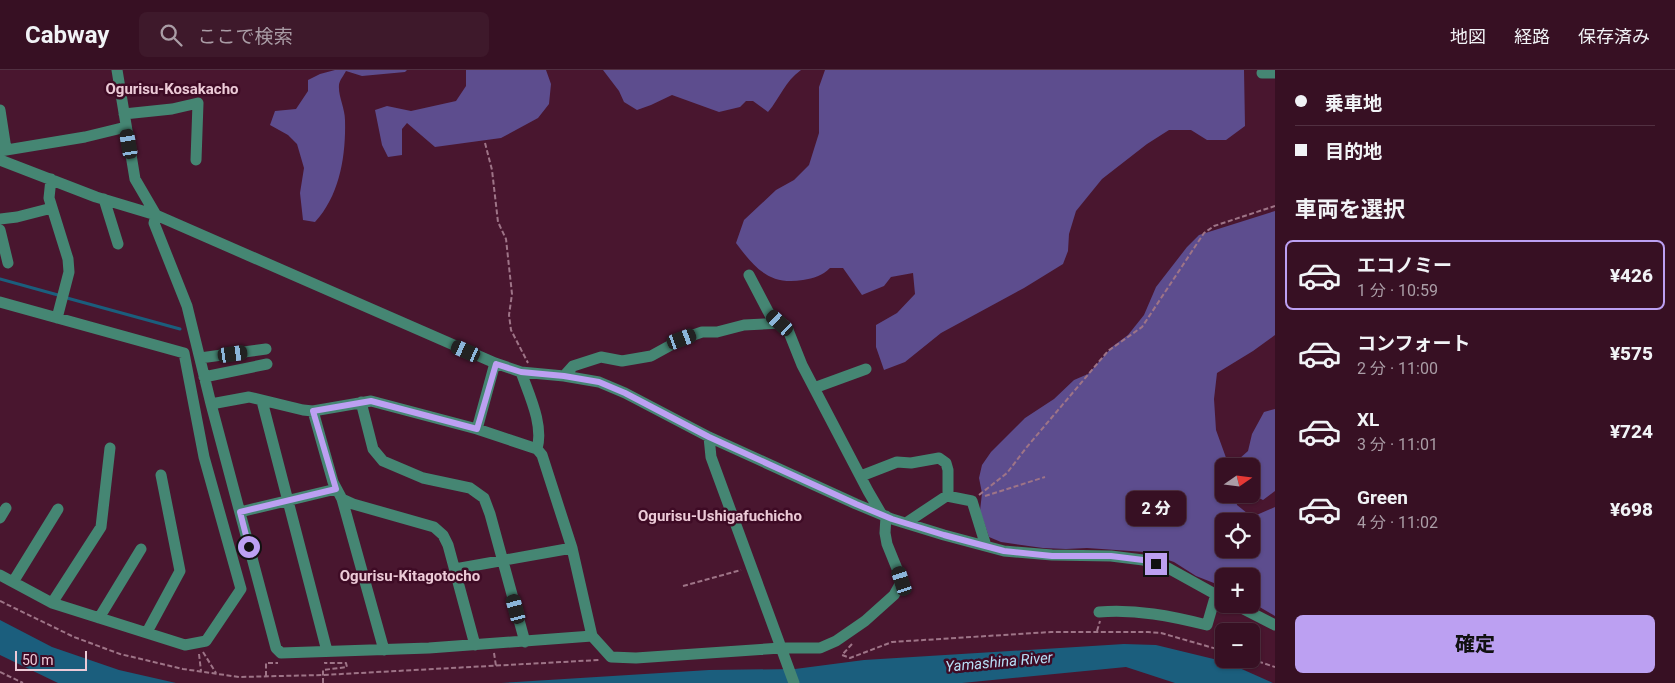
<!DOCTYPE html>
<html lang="ja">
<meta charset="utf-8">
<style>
body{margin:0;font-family:Roboto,"Noto Sans JP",sans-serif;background:#3e192b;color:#f1f3f6;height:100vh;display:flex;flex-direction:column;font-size:19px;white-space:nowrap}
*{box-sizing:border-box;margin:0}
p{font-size:16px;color:#aa9da6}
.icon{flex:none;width:28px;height:28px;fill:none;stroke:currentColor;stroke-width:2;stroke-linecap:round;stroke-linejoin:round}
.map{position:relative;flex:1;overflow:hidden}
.details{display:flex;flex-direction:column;background:#371023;width:400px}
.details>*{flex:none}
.guide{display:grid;align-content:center;height:110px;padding:0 20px;background:#371023}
.needle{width:32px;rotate:76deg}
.tools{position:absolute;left:1215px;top:388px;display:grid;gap:10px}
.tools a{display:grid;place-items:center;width:45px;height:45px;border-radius:8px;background:#371023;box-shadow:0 1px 4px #0004,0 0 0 1px #513041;font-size:25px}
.scale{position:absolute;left:15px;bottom:12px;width:72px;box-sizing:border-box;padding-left:5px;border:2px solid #eccad7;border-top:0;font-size:14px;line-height:18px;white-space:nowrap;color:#eccad7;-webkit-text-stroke:4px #3e0b25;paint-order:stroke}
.end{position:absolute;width:22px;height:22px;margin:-11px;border:6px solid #bca0f2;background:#111;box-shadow:0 0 0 2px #111}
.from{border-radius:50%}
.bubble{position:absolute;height:35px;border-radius:8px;background:#371023;box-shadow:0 1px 4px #0004,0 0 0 1px #513041;font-size:16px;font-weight:800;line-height:35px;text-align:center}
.car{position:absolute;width:15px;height:30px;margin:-15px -8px;border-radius:6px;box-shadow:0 0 4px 1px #0007;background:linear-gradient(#222 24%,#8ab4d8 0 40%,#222 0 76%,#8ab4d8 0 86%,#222 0)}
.guide b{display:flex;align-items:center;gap:18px;height:48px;font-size:19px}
.guide b+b{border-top:1px solid #513041}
.guide i{width:12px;height:12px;background:#f1f3f6}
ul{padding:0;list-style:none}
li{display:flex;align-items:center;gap:15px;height:70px;margin:0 10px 8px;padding:0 10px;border:2px solid transparent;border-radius:8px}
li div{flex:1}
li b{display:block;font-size:19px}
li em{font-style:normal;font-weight:800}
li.current{border-color:#bca0f2}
li>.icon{width:45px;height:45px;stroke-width:1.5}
h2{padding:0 20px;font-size:22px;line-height:60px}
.cta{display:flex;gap:10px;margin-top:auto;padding:10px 20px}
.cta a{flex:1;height:58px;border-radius:8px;background:#bca0f2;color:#111;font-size:20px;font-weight:800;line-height:58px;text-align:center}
header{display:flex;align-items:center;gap:30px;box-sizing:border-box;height:70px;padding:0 25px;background:#371023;border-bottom:1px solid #513041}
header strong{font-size:24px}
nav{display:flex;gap:28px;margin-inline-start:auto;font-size:18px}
.search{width:350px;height:45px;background:#3e192b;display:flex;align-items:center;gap:12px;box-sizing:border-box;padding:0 18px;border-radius:8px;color:#aa9da6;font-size:19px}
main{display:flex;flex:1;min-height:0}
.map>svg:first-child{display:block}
.forest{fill:#5d4d8e;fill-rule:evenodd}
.water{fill:#1b5e7d}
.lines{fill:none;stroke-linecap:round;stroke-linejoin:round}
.stream{stroke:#1b5e7d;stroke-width:3}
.path{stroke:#9e7487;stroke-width:2;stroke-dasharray:5 2.5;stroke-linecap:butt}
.minor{stroke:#458673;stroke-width:11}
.route{stroke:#bca0f2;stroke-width:6}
.labels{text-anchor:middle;stroke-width:5;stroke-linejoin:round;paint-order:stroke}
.neighbourhood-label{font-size:15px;font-weight:bold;fill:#eccad7;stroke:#3e0b25}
.water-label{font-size:15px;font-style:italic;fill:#b7dff6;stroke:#3e0b25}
</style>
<header>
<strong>Cabway</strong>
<div class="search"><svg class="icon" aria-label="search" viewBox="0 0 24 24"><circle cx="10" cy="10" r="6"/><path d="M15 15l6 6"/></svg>ここで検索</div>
<nav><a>地図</a><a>経路</a><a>保存済み</a></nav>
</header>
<main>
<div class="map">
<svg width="1275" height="613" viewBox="0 0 1275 613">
<rect width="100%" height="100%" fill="#49162f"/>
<path class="forest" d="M335,0H407L405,2L362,6L346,1C344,5 339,11 339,15C338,26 345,38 345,50C346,85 340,125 315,152L303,150L300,123L304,98L297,74L288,65L270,55L275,41L296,39L308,21V10L320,4Z
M466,0H546L551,14L549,34L538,48L501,68L435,77L407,53L402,59V85L388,87L382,75L375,40L387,36L411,41L456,31L466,16Z
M603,0H801C785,11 780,28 768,42L753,31H746L740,37L719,42L672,25L651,35L637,40L624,32L619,21Z
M825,0H1244L1245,56L1226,70H1207L1191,60H1169L1147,74L1102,109L1076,141L1069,164L1068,181L1063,194L1024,218L941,263L905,292L884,300L876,277V255L897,243L915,224L913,203L891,207L884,216L862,225L843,198H830C822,206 814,208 803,210C769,216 754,197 736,173L744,150L776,120L794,110L809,95L819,63V17Z
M1275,141V265L1253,281L1217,303L1214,329L1216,360L1229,396H1224V424H1235L1237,435L1252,447L1275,437V546L1251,532V506H1224V517L1196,506L1174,492L1145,482L1087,478L1066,479L1043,478L1001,472L989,467L980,441L982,423L979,408L982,395L991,382L1025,348L1054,329L1074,310L1088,304L1112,277L1128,265L1144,245L1156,217L1187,177L1199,165ZM1224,451H1251V479H1224Z
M1275,339V421L1263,430L1251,424V396H1238L1239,389L1248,381L1252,364L1264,342Z"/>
<path class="water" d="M0,550L52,577L119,600L176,613H58L0,585Z
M1124,574L1156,575L1226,592L1273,613H1175L1126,597L962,613H501L709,600L795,599L864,590Z"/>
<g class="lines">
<path class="stream" d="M0,209L58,225
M67,228L180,259"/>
<path class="path" d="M485,73L492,100L498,152L506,169L512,224L509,245L511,260L528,293
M979,425L1007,403L1026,378L1108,281L1142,257L1204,163L1214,156L1275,136
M985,426L1045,407
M683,516L741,500
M0,531L74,567L120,584L183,599L239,607L323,605L599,590
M1097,561L1100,551
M852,574L842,585L850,588L892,572L1051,562H1148L1161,563L1224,581
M203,582L216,603
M494,583L496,596
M199,584L201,601
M1251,589L1275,597
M0,602L23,613
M266,606V593H278
M323,613V600L347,597L346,593H325V592"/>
<path class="minor" d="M117,0L135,109L156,145L154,153L187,236L211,334L276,578L281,583L429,578L592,566
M1262,3H1275
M0,40L6,79
M124,44L172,39L198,33L196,90
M0,81L85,67L126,57
M0,90L96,127L156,145L495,293L521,302L564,306L599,312L625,323L709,367L856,434L892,449L944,465L1004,481L1052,485L1111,486L1143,490L1168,498L1224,529
M51,109L49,128L68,189L69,202L57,248
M104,129L118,174
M0,149L17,147L52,138
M0,160L8,193
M749,205L770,245L780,253L785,255L788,260L802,295L868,421L882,445
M0,232L184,283L204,387L241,519L206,571L185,575L52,533L0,505
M200,288L266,279
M521,302C529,325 544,355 537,379
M564,306L573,296L601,287L622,291L651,286L682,269L702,262H717L744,255L780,253
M204,307L267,294
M814,318L866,299
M262,331L327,581
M361,332L373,379L383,391L423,408L470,418L484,428L490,444L525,572
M211,334L249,327L303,340L313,341L371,331L477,359L537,379L542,385L572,478L592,566L611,587L636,588L781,578H820L836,571L865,551L894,525L902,511L887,474L885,463L886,446
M313,341L333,412L342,429L384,580
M477,359L495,293
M709,367L711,387L794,613
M861,406L897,392L911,393L939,388L946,393L948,400V425L906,453
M947,426L972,431L986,476
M342,429L353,434L434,457L443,465L448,475L475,575
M240,442L336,419
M0,448L6,438
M455,499L572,478
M13,512L58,439
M52,533L101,457L110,378
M1234,534L1275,555
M1099,542C1136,539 1171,546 1207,555L1216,524
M99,548L141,479
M147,562L180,501L161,405"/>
</g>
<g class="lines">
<path class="route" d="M249,477L240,442L336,419L313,341L371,331L477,359L496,294L521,302L564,306L599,312L625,323L709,367L856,434L892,449L944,465L1004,481L1052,486H1111L1143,490L1156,494"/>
</g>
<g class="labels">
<g class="neighbourhood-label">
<text x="172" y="24">Ogurisu-Kosakacho</text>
<text x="720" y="451">Ogurisu-Ushigafuchicho</text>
<text x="410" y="511">Ogurisu-Kitagotocho</text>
</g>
<g class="water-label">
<text transform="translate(999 592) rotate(-5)" y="5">Yamashina River</text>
</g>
</g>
</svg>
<div class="tools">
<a><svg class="needle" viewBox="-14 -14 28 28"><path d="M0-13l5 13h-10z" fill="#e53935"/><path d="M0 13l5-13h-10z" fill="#aa9da6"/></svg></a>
<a><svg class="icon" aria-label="locate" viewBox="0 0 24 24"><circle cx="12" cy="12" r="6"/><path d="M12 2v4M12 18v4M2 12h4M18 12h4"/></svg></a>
<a>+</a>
<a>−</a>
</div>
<div class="scale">50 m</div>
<i class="end from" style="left:249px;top:477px"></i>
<i class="end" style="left:1156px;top:494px"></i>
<div class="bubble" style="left:1126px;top:421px;width:60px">2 分</div>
<i class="car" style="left:129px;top:74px;rotate:350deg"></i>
<i class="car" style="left:780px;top:253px;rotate:312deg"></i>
<i class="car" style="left:682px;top:269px;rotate:70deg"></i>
<i class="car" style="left:466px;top:281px;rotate:294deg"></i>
<i class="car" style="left:233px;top:284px;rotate:82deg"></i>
<i class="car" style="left:902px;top:511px;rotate:342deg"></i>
<i class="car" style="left:516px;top:539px;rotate:345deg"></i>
</div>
<section class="details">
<div class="guide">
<b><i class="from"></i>乗車地</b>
<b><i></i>目的地</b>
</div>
<h2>車両を選択</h2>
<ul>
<li class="current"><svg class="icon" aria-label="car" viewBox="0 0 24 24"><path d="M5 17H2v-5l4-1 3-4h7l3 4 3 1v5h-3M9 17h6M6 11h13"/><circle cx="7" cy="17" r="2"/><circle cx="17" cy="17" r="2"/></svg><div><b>エコノミー</b><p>1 分 · 10:59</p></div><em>¥426</em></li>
<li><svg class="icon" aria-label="car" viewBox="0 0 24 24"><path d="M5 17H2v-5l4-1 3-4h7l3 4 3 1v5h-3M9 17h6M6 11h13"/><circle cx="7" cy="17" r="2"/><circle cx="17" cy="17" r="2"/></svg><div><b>コンフォート</b><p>2 分 · 11:00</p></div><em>¥575</em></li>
<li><svg class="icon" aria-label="car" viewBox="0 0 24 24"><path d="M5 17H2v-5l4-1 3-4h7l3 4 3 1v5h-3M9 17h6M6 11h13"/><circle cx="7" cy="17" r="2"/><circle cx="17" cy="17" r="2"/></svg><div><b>XL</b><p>3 分 · 11:01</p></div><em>¥724</em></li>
<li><svg class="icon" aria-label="car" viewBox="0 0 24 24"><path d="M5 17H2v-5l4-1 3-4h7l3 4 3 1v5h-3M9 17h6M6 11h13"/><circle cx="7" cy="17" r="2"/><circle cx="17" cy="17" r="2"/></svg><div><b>Green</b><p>4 分 · 11:02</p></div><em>¥698</em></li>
</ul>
<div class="cta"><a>確定</a></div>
</section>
</main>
